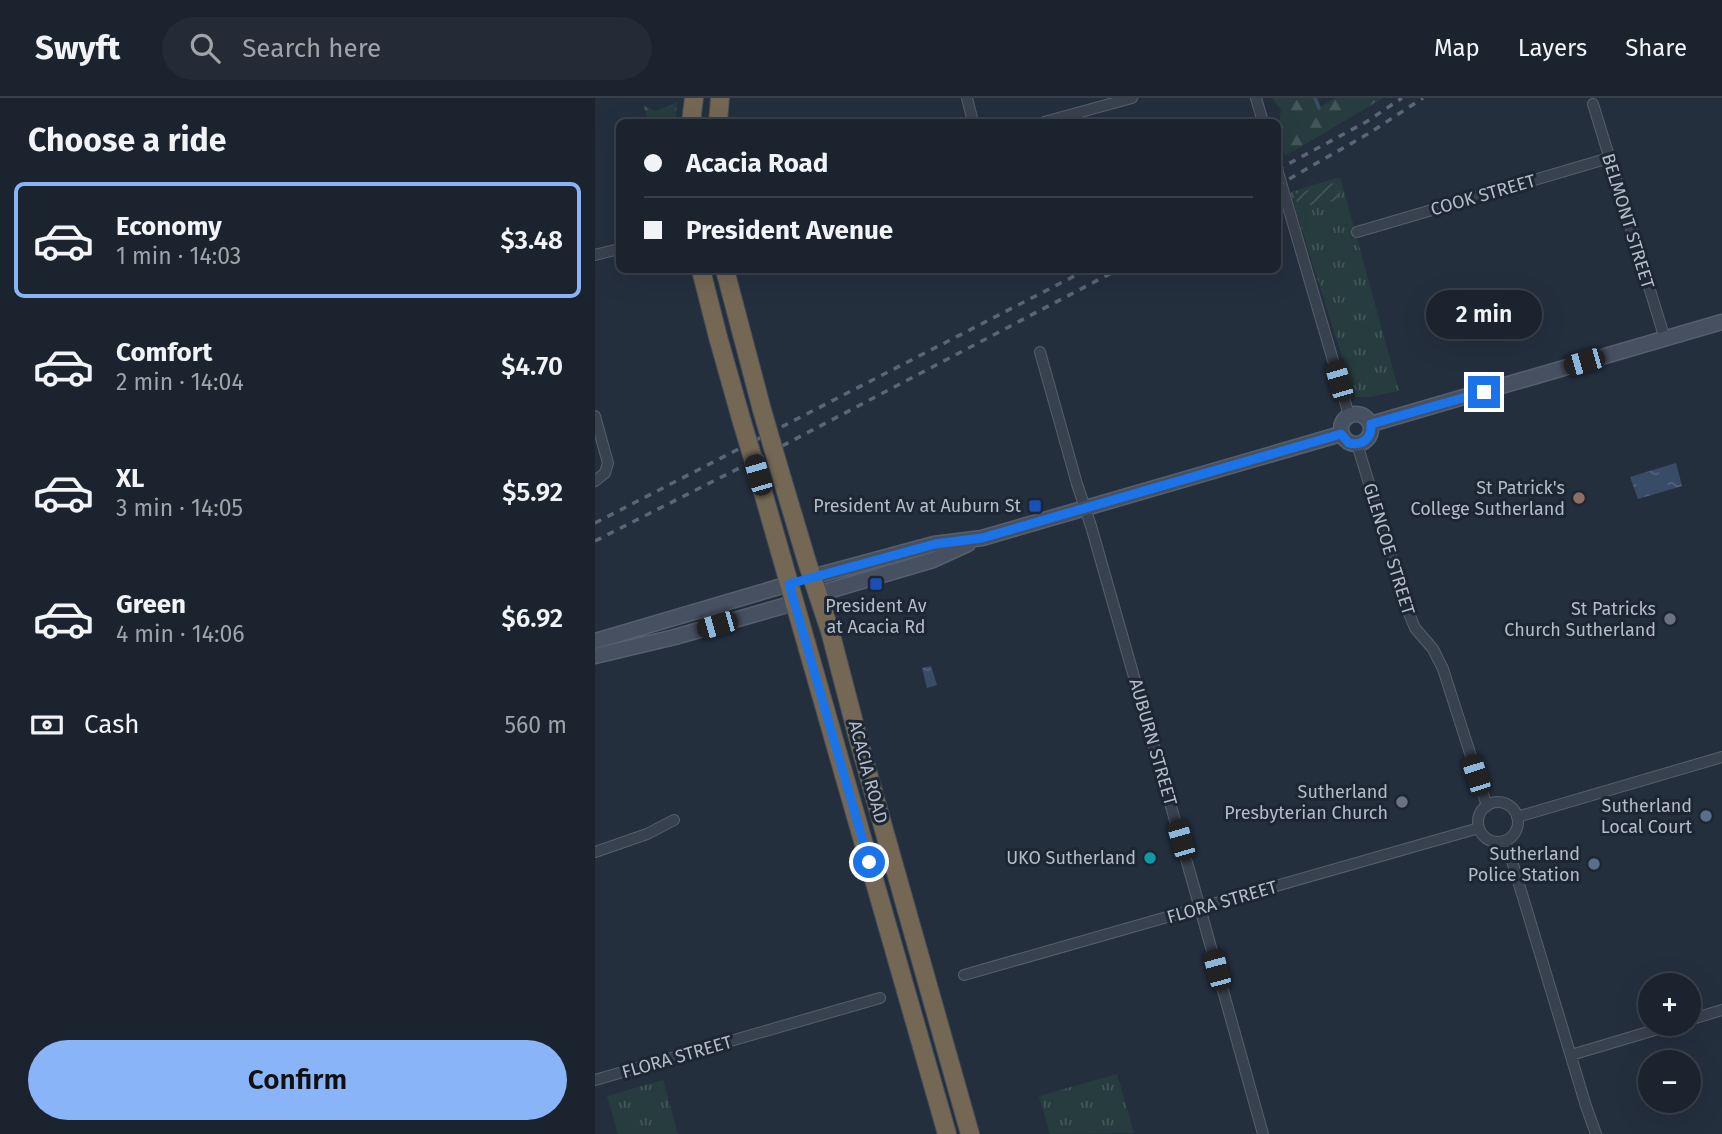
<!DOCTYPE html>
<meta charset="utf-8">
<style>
body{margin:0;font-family:"Fira Sans",sans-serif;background:#242b36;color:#f1f3f6;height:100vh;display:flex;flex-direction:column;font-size:26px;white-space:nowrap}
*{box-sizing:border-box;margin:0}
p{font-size:23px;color:#a0a4aa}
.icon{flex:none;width:38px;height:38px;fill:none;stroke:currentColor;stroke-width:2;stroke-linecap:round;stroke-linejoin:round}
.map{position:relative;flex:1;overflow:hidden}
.drawer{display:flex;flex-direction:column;background:#1b232e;width:595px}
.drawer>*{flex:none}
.hud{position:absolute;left:21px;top:21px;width:665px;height:154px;border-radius:10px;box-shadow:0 7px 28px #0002,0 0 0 2px #39404a;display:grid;align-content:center;height:154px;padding:0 28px;background:#1b232e}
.tools{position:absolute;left:1043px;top:875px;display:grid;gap:14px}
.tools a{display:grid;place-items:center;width:63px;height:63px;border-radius:50%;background:#1b232e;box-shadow:0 7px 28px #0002,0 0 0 2px #39404a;font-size:35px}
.end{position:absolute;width:32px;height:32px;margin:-16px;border:9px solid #1a73e8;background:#fff;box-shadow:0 0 0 4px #fff}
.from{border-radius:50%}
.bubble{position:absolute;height:49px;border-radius:24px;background:#1b232e;box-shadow:0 7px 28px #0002,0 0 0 2px #39404a;font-size:23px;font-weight:600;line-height:49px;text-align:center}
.car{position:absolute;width:21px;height:42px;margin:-21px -10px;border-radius:9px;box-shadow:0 0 5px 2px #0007;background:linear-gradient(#222 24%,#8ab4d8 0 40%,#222 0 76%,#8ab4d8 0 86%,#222 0)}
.hud b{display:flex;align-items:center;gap:24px;height:66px;font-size:26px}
.hud b+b{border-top:2px solid #39404a}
.hud i{width:18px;height:18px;background:#f1f3f6}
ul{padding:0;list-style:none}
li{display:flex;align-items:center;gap:21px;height:116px;margin:0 14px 10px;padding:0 14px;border:4px solid transparent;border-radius:10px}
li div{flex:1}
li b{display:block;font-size:26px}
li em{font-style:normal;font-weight:600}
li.selected{border-color:#8ab4f8}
li>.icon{width:63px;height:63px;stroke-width:1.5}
h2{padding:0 28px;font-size:32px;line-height:84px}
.pay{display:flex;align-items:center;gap:18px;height:77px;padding:0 28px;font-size:26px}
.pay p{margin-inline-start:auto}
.button{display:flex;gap:14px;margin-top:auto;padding:14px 28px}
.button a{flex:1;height:80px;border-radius:42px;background:#8ab4f8;color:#111;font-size:28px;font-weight:600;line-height:80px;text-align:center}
header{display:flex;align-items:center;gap:42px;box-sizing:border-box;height:98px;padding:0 35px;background:#1b232e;border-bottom:2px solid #39404a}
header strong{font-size:33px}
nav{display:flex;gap:38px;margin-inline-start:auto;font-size:24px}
.search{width:490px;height:63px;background:#242b36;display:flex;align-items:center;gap:18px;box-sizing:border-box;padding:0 24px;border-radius:38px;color:#a0a4aa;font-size:26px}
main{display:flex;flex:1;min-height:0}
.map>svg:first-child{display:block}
.forest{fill:url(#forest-firs)}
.park{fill:url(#park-tufts)}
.garden{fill:url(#garden-furrows)}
.water{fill:url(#water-ripples)}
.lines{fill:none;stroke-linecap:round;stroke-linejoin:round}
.stream{stroke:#394c67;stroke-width:3.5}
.street-casing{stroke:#565f6c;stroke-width:12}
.secondary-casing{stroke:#565f6c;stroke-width:17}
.highway-casing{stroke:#434c59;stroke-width:20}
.street{stroke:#38414e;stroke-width:10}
.secondary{stroke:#465061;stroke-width:14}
.highway{stroke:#746855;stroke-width:18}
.rail{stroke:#5a6575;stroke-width:3.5;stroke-dasharray:7 7;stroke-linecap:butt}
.highway-bridge-casing{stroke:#434c59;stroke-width:20;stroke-linecap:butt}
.highway-bridge{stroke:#746855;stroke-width:18}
.route{stroke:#1a73e8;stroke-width:9}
.education-dot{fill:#8d6e63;stroke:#1d2633;stroke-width:2.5}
.transit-dot{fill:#1a4fb4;stroke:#1d2633;stroke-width:2.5}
.worship-dot{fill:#6b7280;stroke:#1d2633;stroke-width:2.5}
.service-dot{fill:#5c6f8a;stroke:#1d2633;stroke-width:2.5}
.culture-dot{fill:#0f9aa8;stroke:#1d2633;stroke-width:2.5}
.labels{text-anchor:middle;stroke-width:6;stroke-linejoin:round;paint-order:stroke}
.street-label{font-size:18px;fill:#b4bcc9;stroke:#1d2633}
.poi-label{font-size:18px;fill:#b4bcc9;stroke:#1d2633;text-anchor:end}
</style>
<header>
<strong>Swyft</strong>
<div class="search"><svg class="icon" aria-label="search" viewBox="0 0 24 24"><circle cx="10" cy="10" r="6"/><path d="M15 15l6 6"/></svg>Search here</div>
<nav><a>Map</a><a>Layers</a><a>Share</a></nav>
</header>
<main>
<section class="drawer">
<h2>Choose a ride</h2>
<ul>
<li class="selected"><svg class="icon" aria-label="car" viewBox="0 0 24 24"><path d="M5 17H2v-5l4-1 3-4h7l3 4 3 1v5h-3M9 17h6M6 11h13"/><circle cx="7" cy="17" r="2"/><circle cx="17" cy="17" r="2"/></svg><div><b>Economy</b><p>1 min · 14:03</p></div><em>$3.48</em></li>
<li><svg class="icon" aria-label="car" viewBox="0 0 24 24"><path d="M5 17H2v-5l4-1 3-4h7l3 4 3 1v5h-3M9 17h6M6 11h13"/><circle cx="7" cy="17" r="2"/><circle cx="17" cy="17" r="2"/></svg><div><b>Comfort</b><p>2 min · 14:04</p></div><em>$4.70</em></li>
<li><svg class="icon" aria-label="car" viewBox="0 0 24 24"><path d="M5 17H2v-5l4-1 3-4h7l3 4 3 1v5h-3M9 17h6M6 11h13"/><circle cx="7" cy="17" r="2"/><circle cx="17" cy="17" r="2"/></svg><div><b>XL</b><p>3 min · 14:05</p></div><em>$5.92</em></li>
<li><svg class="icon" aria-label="car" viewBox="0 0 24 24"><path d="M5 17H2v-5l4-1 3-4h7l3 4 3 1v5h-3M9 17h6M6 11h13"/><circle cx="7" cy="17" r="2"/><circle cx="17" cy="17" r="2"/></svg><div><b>Green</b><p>4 min · 14:06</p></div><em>$6.92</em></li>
</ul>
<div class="pay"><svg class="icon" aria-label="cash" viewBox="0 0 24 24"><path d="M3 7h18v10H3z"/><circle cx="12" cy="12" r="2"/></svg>Cash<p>560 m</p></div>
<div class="button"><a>Confirm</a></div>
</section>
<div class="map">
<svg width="1127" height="1036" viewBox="0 0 1127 1036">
<defs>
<pattern id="forest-firs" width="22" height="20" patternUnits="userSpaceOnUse" patternTransform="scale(1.75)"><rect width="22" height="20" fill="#263c3f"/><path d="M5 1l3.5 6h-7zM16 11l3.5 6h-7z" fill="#435659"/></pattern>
<pattern id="park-tufts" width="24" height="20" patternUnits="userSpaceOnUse" patternTransform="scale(1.75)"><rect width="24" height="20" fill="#263c3f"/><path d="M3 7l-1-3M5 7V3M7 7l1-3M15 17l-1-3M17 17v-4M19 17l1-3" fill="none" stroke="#435659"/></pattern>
<pattern id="garden-furrows" width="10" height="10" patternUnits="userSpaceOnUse" patternTransform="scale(1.75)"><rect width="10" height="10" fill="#263c3f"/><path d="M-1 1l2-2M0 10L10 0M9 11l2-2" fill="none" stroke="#435659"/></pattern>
<pattern id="water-ripples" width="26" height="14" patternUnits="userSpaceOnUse" patternTransform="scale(1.75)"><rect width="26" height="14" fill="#394c67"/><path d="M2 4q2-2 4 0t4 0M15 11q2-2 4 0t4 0" fill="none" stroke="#53647b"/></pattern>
</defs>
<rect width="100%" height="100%" fill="#242f3e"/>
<path class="forest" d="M677,0H723L726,9L740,0H788L690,58L683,37L686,12Z
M82,4L80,24H53L49,8L61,13Z"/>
<path class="park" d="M745,79L804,293L775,299H760L695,94Z
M522,976L539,1035L455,1036L444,998Z
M68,982L83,1036H23L12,998Z"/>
<path class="garden" d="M738,85L745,95L740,103L703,109L700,96Z"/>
<path class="water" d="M1081,365L1087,388L1043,401L1035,379Z
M336,568L342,587L332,590L327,570Z"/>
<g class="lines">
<path class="stream" d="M720,0L724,10"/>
<defs>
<path id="street" d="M372,0L378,24
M661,0L668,24
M998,6L1070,241
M449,24L537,0
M682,71L754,317
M762,134L1014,60
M0,157L24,151
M445,254L482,386L496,428L605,810L668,1036
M0,318L13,365L10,375L0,383
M762,346L813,513L820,530L838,551L848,571L892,708
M883 724a20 20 0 1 1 40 0a20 20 0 1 1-40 0Z
M922,719L1127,659
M909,743L914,753L991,1008L1001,1036
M0,754L52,736L79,722
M369,877L884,730
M1094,922L1127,912
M976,957L1080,926
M0,982L285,900"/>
<path id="secondary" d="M746 331a15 15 0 1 1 30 0a15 15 0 1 1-30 0Z
M776,326L1127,224
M217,479L339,446L387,440L746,336
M223,496L338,462L373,446
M0,543L194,486
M0,558L80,539L199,505"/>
<path id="highway" d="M96,24L99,0
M123,24L125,0
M106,172L123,239L147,324
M130,172L167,312
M183,367L212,464L235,533L263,640L375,1036
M163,377L352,1036"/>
</defs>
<use href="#street" class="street-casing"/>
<use href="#secondary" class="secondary-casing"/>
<use href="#highway" class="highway-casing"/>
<use href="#street" class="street"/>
<use href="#secondary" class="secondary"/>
<use href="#highway" class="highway"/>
<path class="rail" d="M682,72L771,24L807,0
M682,88L776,34L828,0
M0,425L491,172
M0,443L168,358L522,172"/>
<defs>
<path id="highway-bridge" d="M167,312L183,367
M147,324L163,377"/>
</defs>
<use href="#highway-bridge" class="highway-bridge-casing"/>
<use href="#highway-bridge" class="highway-bridge"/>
</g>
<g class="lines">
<path class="route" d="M274,764L194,486L340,446L387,440L746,336L754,345C768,348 777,340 776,326L889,294"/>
</g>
<circle class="education-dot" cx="984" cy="400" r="7"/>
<g class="transit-dot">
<rect x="433" y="401" width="14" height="14" rx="3.5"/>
<rect x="274" y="479" width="14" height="14" rx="3.5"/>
</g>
<g class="worship-dot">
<circle cx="1075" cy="521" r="7"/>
<circle cx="807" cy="704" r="7"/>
</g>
<g class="service-dot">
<circle cx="1111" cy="718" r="7"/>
<circle cx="999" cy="766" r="7"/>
</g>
<circle class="culture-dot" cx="555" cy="760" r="7"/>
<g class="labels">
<g class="street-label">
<text transform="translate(888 97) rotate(-16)" y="6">COOK STREET</text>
<text transform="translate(1033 123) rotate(73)" y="6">BELMONT STREET</text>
<text transform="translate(794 451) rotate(73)" y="6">GLENCOE STREET</text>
<text transform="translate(558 644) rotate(74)" y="6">AUBURN STREET</text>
<text transform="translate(273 674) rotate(75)" y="6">ACACIA ROAD</text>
<text transform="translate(627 804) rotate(-16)" y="6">FLORA STREET</text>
<text transform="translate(82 959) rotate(-16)" y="6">FLORA STREET</text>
</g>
<g class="poi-label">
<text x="970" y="396">St Patrick's<tspan x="970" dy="21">College Sutherland</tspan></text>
<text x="426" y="414">President Av at Auburn St</text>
<text x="281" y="514" text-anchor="middle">President Av<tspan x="281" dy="21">at Acacia Rd</tspan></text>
<text x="1061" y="517">St Patricks<tspan x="1061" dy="21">Church Sutherland</tspan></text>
<text x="793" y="700">Sutherland<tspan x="793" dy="21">Presbyterian Church</tspan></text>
<text x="1097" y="714">Sutherland<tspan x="1097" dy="21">Local Court</tspan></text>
<text x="985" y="762">Sutherland<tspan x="985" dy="21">Police Station</tspan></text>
<text x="541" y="766">UKO Sutherland</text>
</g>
</g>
</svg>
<div class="tools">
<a>+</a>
<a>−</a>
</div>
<i class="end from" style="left:274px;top:764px"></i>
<i class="end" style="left:889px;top:294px"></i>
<div class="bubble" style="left:831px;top:192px;width:116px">2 min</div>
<i class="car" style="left:989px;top:264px;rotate:254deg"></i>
<i class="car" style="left:744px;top:283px;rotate:344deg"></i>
<i class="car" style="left:163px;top:377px;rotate:344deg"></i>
<i class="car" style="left:122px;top:527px;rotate:254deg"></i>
<i class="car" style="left:881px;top:677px;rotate:342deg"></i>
<i class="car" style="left:586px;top:742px;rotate:344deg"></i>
<i class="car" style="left:622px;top:872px;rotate:345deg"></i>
<div class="hud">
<b><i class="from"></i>Acacia Road</b>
<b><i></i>President Avenue</b>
</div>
</div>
</main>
